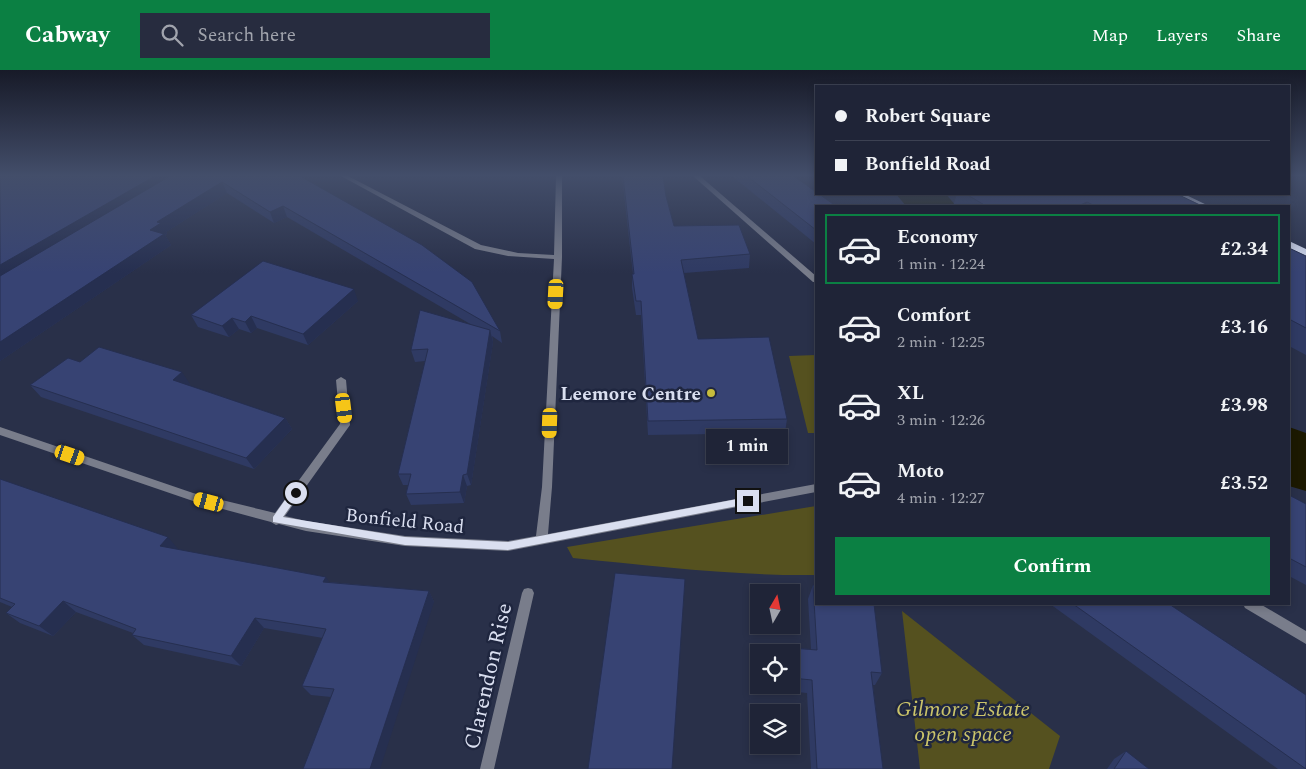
<!DOCTYPE html>
<meta charset="utf-8">
<style>
body{margin:0;font-family:Spectral,serif;background:#272c3f;color:#f1f3f6;height:100vh;display:flex;flex-direction:column;font-size:19px;white-space:nowrap}
*{box-sizing:border-box;margin:0}
p{font-size:16px;color:#a1a4ad}
.icon{flex:none;width:28px;height:28px;fill:none;stroke:currentColor;stroke-width:2;stroke-linecap:round;stroke-linejoin:round}
.map{position:relative;flex:1;overflow:hidden}
.panel{position:absolute;left:815px;top:135px;width:475px;height:400px;display:flex;flex-direction:column;background:#1f2437;border-radius:0px;box-shadow:0 2px 8px #0003,0 0 0 1px #3c4152}
.panel>*{flex:none}
.guide{position:absolute;left:815px;top:15px;width:475px;height:110px;border-radius:0px;box-shadow:0 2px 8px #0003,0 0 0 1px #3c4152;display:grid;align-content:center;height:110px;padding:0 20px;background:#1f2437}
.needle{width:32px;rotate:9deg}
.buttons{position:absolute;left:750px;top:514px;display:grid;gap:10px}
.buttons a{display:grid;place-items:center;width:50px;height:50px;border-radius:0px;background:#1f2437;box-shadow:0 2px 8px #0003,0 0 0 1px #3c4152;font-size:25px}
.end{position:absolute;width:22px;height:22px;margin:-11px;border:6px solid #dadff0;background:#111;box-shadow:0 0 0 2px #111}
.from{border-radius:50%}
.bubble{position:absolute;height:35px;border-radius:0px;background:#1f2437;box-shadow:0 2px 8px #0003,0 0 0 1px #3c4152;font-size:16px;font-weight:700;line-height:35px;text-align:center}
.car{position:absolute;width:15px;height:30px;margin:-15px -8px;border-radius:6px;box-shadow:0 0 4px 1px #0007;background:linear-gradient(#f5c518 24%,#345 0 40%,#f5c518 0 76%,#345 0 86%,#f5c518 0)}
.guide b{display:flex;align-items:center;gap:18px;height:48px;font-size:19px}
.guide b+b{border-top:1px solid #3c4152}
.guide i{width:12px;height:12px;background:#f1f3f6}
ul{padding:9px 0 0;list-style:none}
li{display:flex;align-items:center;gap:15px;height:70px;margin:0 10px 8px;padding:0 10px;border:2px solid transparent;border-radius:0px}
li div{flex:1}
li b{display:block;font-size:19px}
li em{font-style:normal;font-weight:700}
li.selected{border-color:#0b8043}
li>.icon{width:45px;height:45px;stroke-width:1.5}
.action{display:flex;gap:10px;margin-top:auto;padding:10px 20px}
.action a{flex:1;height:58px;border-radius:0px;background:#0b8043;color:#fff;font-size:20px;font-weight:700;line-height:58px;text-align:center}
header{display:flex;align-items:center;gap:30px;box-sizing:border-box;height:70px;padding:0 25px;background:#0b8043;color:#fff}
header strong{font-size:24px}
nav{display:flex;gap:28px;margin-inline-start:auto;font-size:18px}
.search{width:350px;height:45px;background:#272c3f;display:flex;align-items:center;gap:12px;box-sizing:border-box;padding:0 18px;border-radius:0px;color:#a1a4ad;font-size:19px}
.map>svg:first-child{display:block}
.green{fill:#55511f}
.lines{fill:none;stroke-linecap:round;stroke-linejoin:round}
.river{fill:#1c1900;fill-rule:evenodd}
.street{fill:#797d8b;fill-rule:evenodd}
.highway{fill:#e0e7fb;fill-rule:evenodd}
.wall{fill:#2f3a63}
.shaded-wall{fill:#262f50}
.building{fill:#374373;stroke:#262f50}
.route{fill:#dadff0}
.poi-dot{fill:#c6bc3c;stroke:#1f263f;stroke-width:2}
.labels{text-anchor:middle;stroke-width:5;stroke-linejoin:round;paint-order:stroke}
.poi-label{font-size:19px;font-weight:bold;fill:#dadff0;stroke:#1f263f;text-anchor:end}
.street-label{font-size:19px;fill:#dadff0;stroke:#1f263f}
.near-street-label{font-size:22px;fill:#dadff0;stroke:#1f263f}
.near-park-label{font-size:22px;font-style:italic;fill:#cbc46a;stroke:#1f263f}
</style>
<header>
<strong>Cabway</strong>
<div class="search"><svg class="icon" aria-label="search" viewBox="0 0 24 24"><circle cx="10" cy="10" r="6"/><path d="M15 15l6 6"/></svg>Search here</div>
<nav><a>Map</a><a>Layers</a><a>Share</a></nav>
</header>
<div class="map">
<svg width="1306" height="699" viewBox="0 0 1306 699">
<rect width="100%" height="100%" fill="#293049"/>
<path class="green" d="M816,285V363H808L789,286Z
M816,436V505C735,506 654,496 573,488L567,477Z
M902,541L1060,666L1049,699H920Z"/>
<g class="lines">
<path class="river" d="M896,124H946L956,136H906Z
M1289,357L1306,363V421L1289,416Z"/>
<path class="street" d="M341,106H348L481,175L518,183L554,185L556,106H562V187L552,417L548,464L816,414V422L508,481L405,476L306,461L279,454L276,455L271,452L193,431L0,365V357L193,423L275,443L340,354L336,310L341,307L346,310L350,355L285,446L306,451L405,466L508,471L536,466L542,417L554,189L508,186L475,179Z
M693,106H700L816,206V212H813Z
M528,518L532,519L534,523L494,699H480L522,523L524,519Z
M1243,534H1260L1306,561V574L1245,538Z"/>
<path class="highway" d="M1170,124H1184L1209,136H1194Z
M1289,171L1306,179V187L1289,179Z"/>
</g>
<path class="wall" d="M0,106H300L500,261L502,273L492,266L493,272L471,415L467,416L464,433L411,435L406,424L408,415H403L398,404L425,291L415,292L411,280L472,255L287,147L274,153L227,123L166,162L167,164L165,165L171,175L0,291Z
M622,106H663L666,126L674,156L750,184L749,198L684,203L698,269L787,349L785,363L648,365L641,245H636L632,218V204H633Z
M732,106H794L816,136V174Z
M957,124H1177L1202,136H953Z
M1289,178L1306,186V285L1289,276Z
M358,231L308,275L257,258L251,263L239,259L229,267L198,257L191,245Z
M80,292L190,314L188,315L285,348L292,359L254,399L41,327L30,315Z
M0,409L178,479L177,480L329,512L429,521L434,532L331,627L311,625L302,616L323,568L264,558L241,596L144,575L132,565L133,563L76,542L53,566L20,553L6,543L12,537L0,532Z
M1289,425L1306,434V515L1289,506Z
M813,515L882,603L875,615H873L883,699H811L807,623L787,621V615H791V582H789L791,578L811,579L808,529Z
M1050,534H1169L1306,699H1278Z
M1126,681L1149,699H1107L1114,689Z"/>
<path class="shaded-wall" d="M155,106H179L0,212V195Z
M222,112L227,123L166,162L167,164L165,165L171,175L0,291V272L150,160L157,152Z
M1087,132L1085,136H1078Z
M283,136L287,147L274,153L270,142Z
M354,219L358,231L308,275L303,264Z
M251,246L257,258L251,263L245,252Z
M232,248L239,259L229,267L222,256Z
M490,260L493,272L471,415L467,404Z
M182,302L190,314L181,322L173,310Z
M285,348L292,359L254,399L246,388Z
M463,405L467,416L464,433L460,422Z
M168,467L178,479L170,488L160,476Z
M326,507L333,518L323,512Z
M429,521L434,532L380,699H370Z
M63,531L76,542L53,566L39,556Z
M255,548L264,558L241,596L231,586Z"/>
<path class="building" d="M0,106H155L0,195Z
M170,106H300L422,175L472,212L500,261L283,136L270,142L222,112L157,152L161,153L150,160L164,164L0,272V206Z
M623,106H663L666,126L674,156L739,155L750,184L681,190L698,269L769,267L787,349L648,351L641,231H636L632,204H634Z
M747,106H794L816,122V124H819L836,136H816V160Z
M966,124H1177L1202,136H1095L1087,132L1078,136H986Z
M1289,178L1306,186V258L1289,249Z
M263,191L354,219L303,264L251,246L245,252L232,248L222,256L191,245Z
M420,240L490,260L467,404L463,405L460,422L406,424L411,404H398L428,279L411,280Z
M99,277L182,302L173,310L285,348L246,388L30,315L68,288L80,292Z
M0,409L168,467L160,476L326,507L323,512L429,521L370,699H303L334,619L302,616L326,559L255,548L231,586L132,565L136,559L63,531L39,556L6,543L15,534L0,528Z
M1289,425L1306,434V497L1289,488Z
M615,503L685,509L672,699H588Z
M813,515H816V534H874L882,603L871,602L883,699H817L812,610L792,608L791,578L817,580Z
M1073,534H1169L1306,625V699Z
M1126,681L1149,699H1114Z"/>
<linearGradient id="sky" x2="0" y2="1"><stop stop-color="#171a28"/><stop offset="0.52" stop-color="#434e6a"/><stop offset="1" stop-color="#434e6a" stop-opacity="0"/></linearGradient>
<rect width="1306" height="203" fill="url(#sky)"/>
<path class="route" d="M296,419L300,423L283,447L405,467L508,472L748,427L752,431L748,434L508,480L405,475L273,452V447L292,420Z"/>
<circle class="poi-dot" cx="711" cy="323" r="5"/>
<g class="labels">
<g class="poi-label">
<text x="701" y="330">Leemore Centre</text>
</g>
<g class="street-label">
<text transform="translate(405 450) rotate(6)" y="7">Bonfield Road</text>
</g>
<g class="near-street-label">
<text transform="translate(487 606) rotate(-77)" y="8">Clarendon Rise</text>
</g>
<g class="near-park-label">
<text x="963" y="646">Gilmore Estate<tspan x="963" dy="25">open space</tspan></text>
</g>
</g>
</svg>
<div class="buttons">
<a><svg class="needle" viewBox="-14 -14 28 28"><path d="M0-13l5 13h-10z" fill="#e53935"/><path d="M0 13l5-13h-10z" fill="#a1a4ad"/></svg></a>
<a><svg class="icon" aria-label="locate" viewBox="0 0 24 24"><circle cx="12" cy="12" r="6"/><path d="M12 2v4M12 18v4M2 12h4M18 12h4"/></svg></a>
<a><svg class="icon" aria-label="layers" viewBox="0 0 24 24"><path d="M12 4l9 5-9 5-9-5zM3 14l9 5 9-5"/></svg></a>
</div>
<i class="end from" style="left:296px;top:423px"></i>
<i class="end" style="left:748px;top:431px"></i>
<div class="bubble" style="left:706px;top:359px;width:82px">1 min</div>
<i class="car" style="left:556px;top:224px;rotate:183deg"></i>
<i class="car" style="left:344px;top:338px;rotate:173deg"></i>
<i class="car" style="left:550px;top:353px;rotate:182deg"></i>
<i class="car" style="left:70px;top:385px;rotate:109deg"></i>
<i class="car" style="left:209px;top:432px;rotate:285deg"></i>
<div class="guide">
<b><i class="from"></i>Robert Square</b>
<b><i></i>Bonfield Road</b>
</div>
<section class="panel">
<ul>
<li class="selected"><svg class="icon" aria-label="car" viewBox="0 0 24 24"><path d="M5 17H2v-5l4-1 3-4h7l3 4 3 1v5h-3M9 17h6M6 11h13"/><circle cx="7" cy="17" r="2"/><circle cx="17" cy="17" r="2"/></svg><div><b>Economy</b><p>1 min · 12:24</p></div><em>£2.34</em></li>
<li><svg class="icon" aria-label="car" viewBox="0 0 24 24"><path d="M5 17H2v-5l4-1 3-4h7l3 4 3 1v5h-3M9 17h6M6 11h13"/><circle cx="7" cy="17" r="2"/><circle cx="17" cy="17" r="2"/></svg><div><b>Comfort</b><p>2 min · 12:25</p></div><em>£3.16</em></li>
<li><svg class="icon" aria-label="car" viewBox="0 0 24 24"><path d="M5 17H2v-5l4-1 3-4h7l3 4 3 1v5h-3M9 17h6M6 11h13"/><circle cx="7" cy="17" r="2"/><circle cx="17" cy="17" r="2"/></svg><div><b>XL</b><p>3 min · 12:26</p></div><em>£3.98</em></li>
<li><svg class="icon" aria-label="car" viewBox="0 0 24 24"><path d="M5 17H2v-5l4-1 3-4h7l3 4 3 1v5h-3M9 17h6M6 11h13"/><circle cx="7" cy="17" r="2"/><circle cx="17" cy="17" r="2"/></svg><div><b>Moto</b><p>4 min · 12:27</p></div><em>£3.52</em></li>
</ul>
<div class="action"><a>Confirm</a></div>
</section>
</div>
